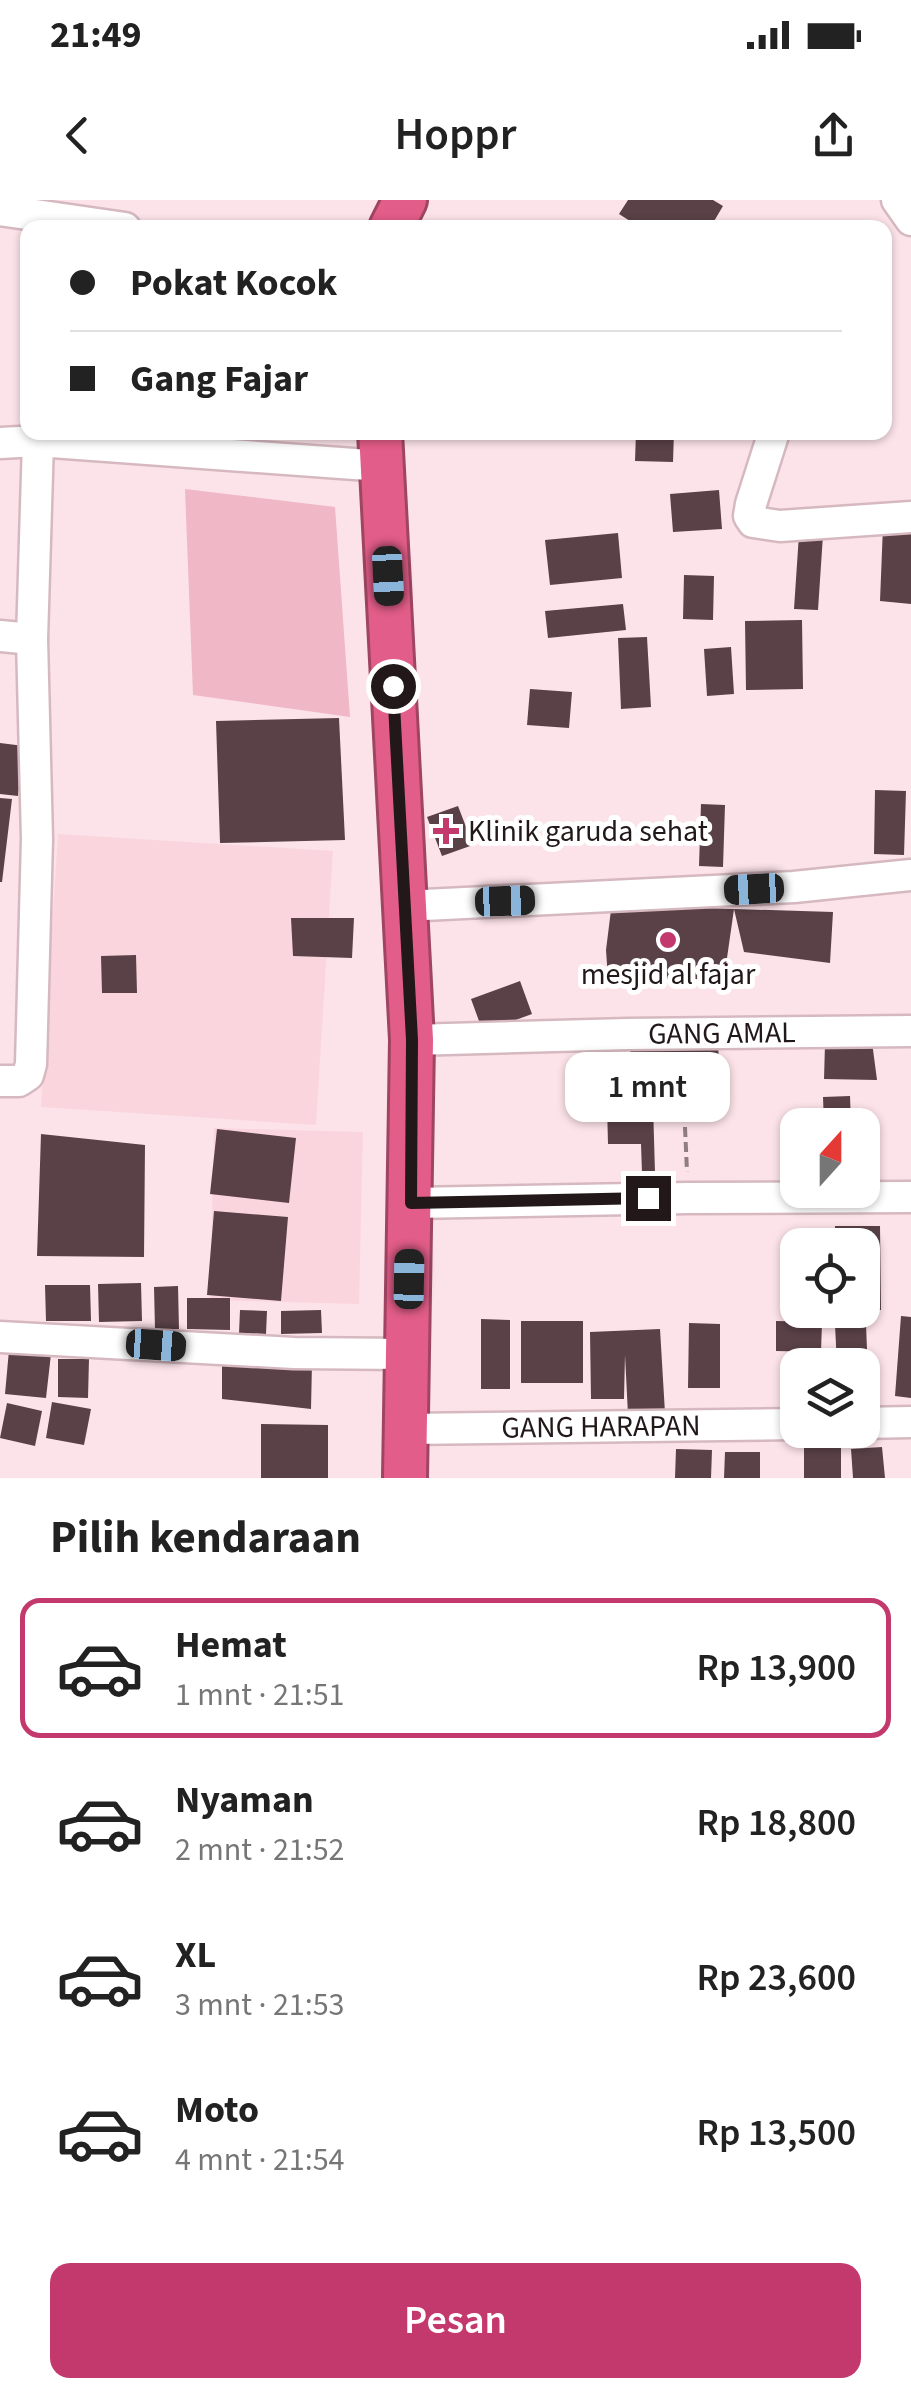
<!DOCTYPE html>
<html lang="id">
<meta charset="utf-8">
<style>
body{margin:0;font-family:"Source Sans 3",sans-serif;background:#f6f6f6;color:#222;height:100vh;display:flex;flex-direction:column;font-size:38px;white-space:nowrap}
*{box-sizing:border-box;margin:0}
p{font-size:32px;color:#767676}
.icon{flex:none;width:55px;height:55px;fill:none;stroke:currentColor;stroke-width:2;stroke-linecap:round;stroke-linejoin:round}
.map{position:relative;height:1278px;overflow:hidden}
.details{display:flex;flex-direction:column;background:#fff;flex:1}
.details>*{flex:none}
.hud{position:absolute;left:20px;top:20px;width:872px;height:220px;border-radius:20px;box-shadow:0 2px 8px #0004;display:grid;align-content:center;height:220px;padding:0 50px;background:#fff}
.needle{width:65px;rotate:21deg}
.fabs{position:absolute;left:780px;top:908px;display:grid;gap:20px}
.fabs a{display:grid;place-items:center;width:100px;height:100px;border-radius:20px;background:#fff;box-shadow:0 2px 8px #0004;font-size:50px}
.end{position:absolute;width:45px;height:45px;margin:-22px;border:12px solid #22181a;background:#fff;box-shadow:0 0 0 5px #fff}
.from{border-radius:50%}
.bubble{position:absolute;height:70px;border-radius:20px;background:#fff;box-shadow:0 2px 8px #0004;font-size:32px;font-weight:600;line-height:70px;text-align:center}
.car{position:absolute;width:30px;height:60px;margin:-30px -15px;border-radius:12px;box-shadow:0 0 8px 2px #0007;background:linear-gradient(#222 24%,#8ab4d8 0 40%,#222 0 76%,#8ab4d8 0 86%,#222 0)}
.hud b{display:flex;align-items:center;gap:35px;height:95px;font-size:38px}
.hud b+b{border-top:2px solid #e0e0e0}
.hud i{width:25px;height:25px;background:#222}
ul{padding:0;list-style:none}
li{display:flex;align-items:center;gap:30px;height:140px;margin:0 20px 15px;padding:0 30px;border:5px solid transparent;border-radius:20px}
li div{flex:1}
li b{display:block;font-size:38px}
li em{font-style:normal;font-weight:600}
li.active{border-color:#c4396d}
li>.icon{width:90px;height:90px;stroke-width:1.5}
h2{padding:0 50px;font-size:45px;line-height:120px}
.primary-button{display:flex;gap:20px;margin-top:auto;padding:20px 50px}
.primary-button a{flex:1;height:115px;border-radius:20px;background:#c4396d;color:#fff;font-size:40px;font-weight:600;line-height:115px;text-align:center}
.status{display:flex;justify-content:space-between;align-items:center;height:70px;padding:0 50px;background:#fff;direction:ltr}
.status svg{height:28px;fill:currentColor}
header{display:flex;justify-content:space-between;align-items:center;height:130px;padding:0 50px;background:#fff;font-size:45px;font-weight:600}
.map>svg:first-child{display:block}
.built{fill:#fbd5de}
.green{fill:#f0b7c6}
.building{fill:#594147}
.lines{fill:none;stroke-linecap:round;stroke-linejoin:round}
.minor-casing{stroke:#d6b9c0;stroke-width:35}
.highway-casing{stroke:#9f4562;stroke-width:48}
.path{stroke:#8e7d81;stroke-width:4;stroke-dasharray:10 5;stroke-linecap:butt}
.minor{stroke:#fff;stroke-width:30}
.highway{stroke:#e25d89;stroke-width:42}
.route{stroke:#22181a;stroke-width:12}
.poi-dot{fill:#c4396d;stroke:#fff;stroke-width:4}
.labels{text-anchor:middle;stroke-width:10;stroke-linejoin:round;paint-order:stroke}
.poi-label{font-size:30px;fill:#22181a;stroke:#fff;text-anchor:start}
.street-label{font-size:30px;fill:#22181a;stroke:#fff}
</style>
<div class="status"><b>21:49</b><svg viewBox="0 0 49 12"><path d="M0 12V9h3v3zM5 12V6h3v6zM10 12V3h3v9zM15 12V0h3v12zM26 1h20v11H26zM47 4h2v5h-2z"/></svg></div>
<header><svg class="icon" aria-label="back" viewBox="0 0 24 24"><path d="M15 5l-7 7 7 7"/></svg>Hoppr<svg class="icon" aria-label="share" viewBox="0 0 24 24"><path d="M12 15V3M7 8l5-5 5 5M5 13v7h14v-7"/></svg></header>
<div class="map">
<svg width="911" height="1278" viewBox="0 0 911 1278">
<rect width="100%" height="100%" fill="#fce3e9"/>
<path class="built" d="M58,634L333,651L316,925L41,907Z
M214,928L363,932L359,1104L210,1100Z"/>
<path class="green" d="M185,289L335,307L350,517L193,495Z"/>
<path class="building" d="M628,0H713L723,6L710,28H641L619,14Z
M636,232H674L673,262L635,261Z
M719,290L722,329L673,332L670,294Z
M883,326L911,327V404L880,401Z
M618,333L622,378L550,385L545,340Z
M799,334L823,335L818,410L794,409Z
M684,375L714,376L713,420L683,419Z
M623,404L626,430L548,438L545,411Z
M802,420L803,489L746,490L745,421Z
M647,437L651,507L621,509L618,438Z
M731,447L734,494L707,496L704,449Z
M530,489L572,492L569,528L527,525Z
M339,518L345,640L220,643L216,521Z
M0,543L24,546L18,596L0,594Z
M875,590L906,591L904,655L874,654Z
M0,598L12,599L2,682H0Z
M701,604L725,605L723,667L699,666Z
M458,606L473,645L442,656L427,617Z
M663,703L702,708L734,709L833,712L830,763L744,752L734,709L724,779H608L606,750L611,710Z
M291,718H354L352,758L293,756Z
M136,755L137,793H102L101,756Z
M520,781L532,814L483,832L471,799Z
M718,839L720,897L628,893L631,843Z
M872,842L877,880L824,879L825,844Z
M850,896L851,925H824L823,897Z
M653,904L655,973H642L641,944H608L607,905Z
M217,929L296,938L289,1003L210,994Z
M41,934L145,945L144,1057L37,1056Z
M214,1011L288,1017L281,1101L207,1095Z
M835,1026H880L881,1110H862V1045H835Z
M788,1037H818V1045H798V1094H788Z
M141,1083L142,1121L99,1122L98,1084Z
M45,1085H90L91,1121H46Z
M178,1086L179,1129H155L154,1087Z
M187,1098H230V1130L187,1129Z
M240,1110L267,1111L266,1134L239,1133Z
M321,1110L322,1133L281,1134V1111Z
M901,1116L911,1117V1198L895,1196Z
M481,1119L510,1120V1189H481Z
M521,1121H583V1183H521Z
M776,1121L822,1122L821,1152L776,1151Z
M689,1123L720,1124V1188H688Z
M866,1124L869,1200H862V1165H837L835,1125Z
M660,1129L665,1213L628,1215L625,1155L624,1199H591L590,1132Z
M9,1150L51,1154L46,1198L5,1194Z
M222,1153L312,1163L311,1209L222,1199Z
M58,1159H89L88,1198L58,1197Z
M785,1168H798V1201H786Z
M52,1202L91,1209L84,1245L46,1238Z
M7,1203L42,1211L35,1246L0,1238Z
M261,1224L328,1225V1278H261Z
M804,1246L841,1247V1278H804Z
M882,1247L885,1278H853L851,1249Z
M676,1249L712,1250L711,1278H675Z
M725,1252H760V1278H724Z"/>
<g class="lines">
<defs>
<g id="minor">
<path d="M897,0L911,20"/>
<path d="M0,10L125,28"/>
<path d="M774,232L751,304L749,316L753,322L780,326L911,317"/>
<path d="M0,243L38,241L382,266"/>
<path d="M0,436L32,439"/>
<path d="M404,706L794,687L911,675"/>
<path id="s1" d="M412,840L628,834L911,831"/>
<path d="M0,881H19L28,875L31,864L37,639L32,439L38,241"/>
<path d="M411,1003L688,998L911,997"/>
<path d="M0,1137L294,1153L407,1154"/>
<path d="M862,1223L911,1222"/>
<path id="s2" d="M406,1229L798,1224"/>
</g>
<path id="highway" d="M391,28L405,0
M380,232L412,840L405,1278"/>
</defs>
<use href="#minor" class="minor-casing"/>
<use href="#highway" class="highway-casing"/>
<path class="path" d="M685,927L687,972"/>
<use href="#minor" class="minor"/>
<use href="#highway" class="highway"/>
</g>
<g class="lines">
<path class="route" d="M393,486L412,840L411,1003L648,998"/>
</g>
<g class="poi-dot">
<path d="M441 616h10v10h10v10h-10v10h-10v-10h-10v-10h10z"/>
<circle cx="668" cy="740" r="10"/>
</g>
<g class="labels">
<g class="poi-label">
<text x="468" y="641">Klinik garuda sehat</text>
<text x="668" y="784" text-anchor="middle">mesjid al fajar</text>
</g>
<g class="street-label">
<text dy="10" stroke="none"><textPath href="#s1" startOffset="310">GANG AMAL</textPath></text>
<text dy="10" stroke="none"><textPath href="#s2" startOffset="195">GANG HARAPAN</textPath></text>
</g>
</g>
</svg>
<div class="fabs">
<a><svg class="needle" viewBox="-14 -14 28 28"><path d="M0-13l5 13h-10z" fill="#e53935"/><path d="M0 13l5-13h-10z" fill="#767676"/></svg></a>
<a><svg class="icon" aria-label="locate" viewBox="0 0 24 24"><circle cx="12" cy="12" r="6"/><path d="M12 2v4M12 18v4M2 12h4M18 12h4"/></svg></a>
<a><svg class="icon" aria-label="layers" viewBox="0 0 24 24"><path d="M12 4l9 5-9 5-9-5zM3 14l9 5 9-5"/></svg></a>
</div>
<i class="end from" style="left:393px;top:486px"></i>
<i class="end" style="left:648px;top:998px"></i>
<div class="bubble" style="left:565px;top:852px;width:165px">1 mnt</div>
<i class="car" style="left:388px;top:376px;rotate:177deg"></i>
<i class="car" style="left:754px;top:689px;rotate:267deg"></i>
<i class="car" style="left:505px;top:701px;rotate:88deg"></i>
<i class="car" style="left:409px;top:1079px;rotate:1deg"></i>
<i class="car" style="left:156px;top:1145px;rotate:94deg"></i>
<div class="hud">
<b><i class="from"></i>Pokat Kocok</b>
<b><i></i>Gang Fajar</b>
</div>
</div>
<section class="details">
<h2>Pilih kendaraan</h2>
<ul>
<li class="active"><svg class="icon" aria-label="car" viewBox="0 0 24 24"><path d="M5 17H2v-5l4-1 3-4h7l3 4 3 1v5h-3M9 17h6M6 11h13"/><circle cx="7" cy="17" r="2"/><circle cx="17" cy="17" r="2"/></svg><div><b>Hemat</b><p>1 mnt · 21:51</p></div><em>Rp 13,900</em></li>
<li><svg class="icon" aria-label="car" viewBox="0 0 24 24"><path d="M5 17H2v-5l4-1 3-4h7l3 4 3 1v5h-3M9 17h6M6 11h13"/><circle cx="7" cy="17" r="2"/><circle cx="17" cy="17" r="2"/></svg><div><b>Nyaman</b><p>2 mnt · 21:52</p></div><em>Rp 18,800</em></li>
<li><svg class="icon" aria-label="car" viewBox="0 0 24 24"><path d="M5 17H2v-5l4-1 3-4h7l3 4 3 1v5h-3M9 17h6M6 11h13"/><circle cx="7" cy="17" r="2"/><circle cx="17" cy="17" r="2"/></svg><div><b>XL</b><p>3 mnt · 21:53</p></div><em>Rp 23,600</em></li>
<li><svg class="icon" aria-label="car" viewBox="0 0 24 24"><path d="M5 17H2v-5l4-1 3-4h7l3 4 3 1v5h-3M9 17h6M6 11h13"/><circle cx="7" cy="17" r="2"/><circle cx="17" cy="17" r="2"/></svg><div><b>Moto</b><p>4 mnt · 21:54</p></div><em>Rp 13,500</em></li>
</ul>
<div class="primary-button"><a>Pesan</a></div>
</section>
